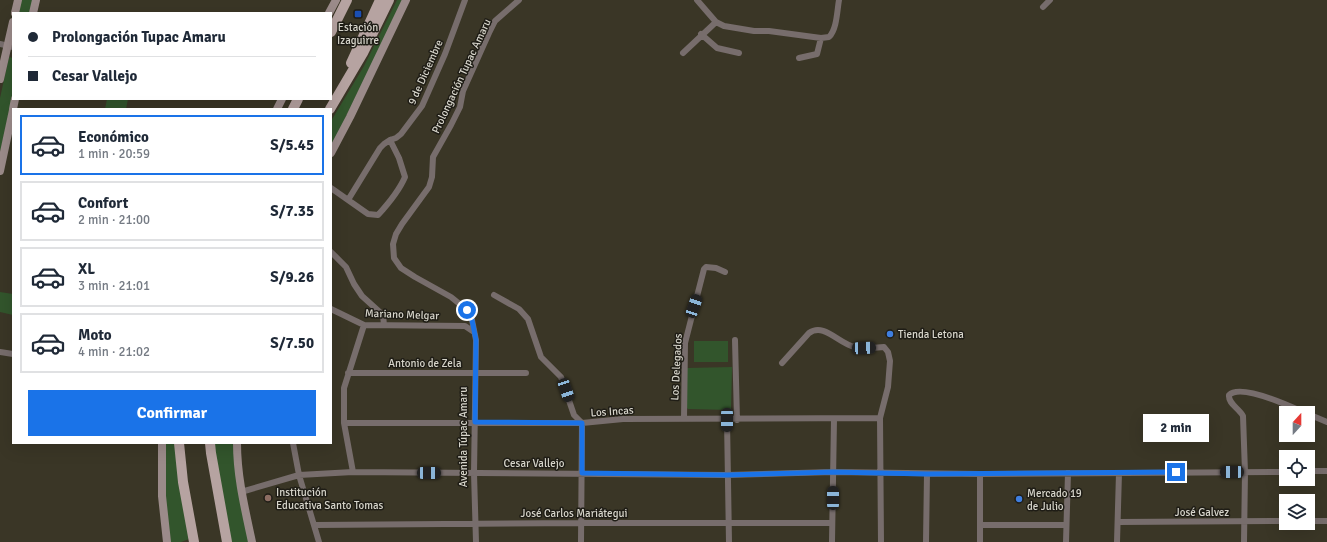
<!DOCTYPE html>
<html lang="es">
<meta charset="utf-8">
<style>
body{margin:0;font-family:Signika,sans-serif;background:#f6f6f7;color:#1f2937;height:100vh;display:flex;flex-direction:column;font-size:15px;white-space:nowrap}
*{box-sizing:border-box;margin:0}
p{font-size:13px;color:#747a83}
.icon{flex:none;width:22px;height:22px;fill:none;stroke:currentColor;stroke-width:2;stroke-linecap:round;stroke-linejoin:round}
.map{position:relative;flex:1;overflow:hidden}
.sheet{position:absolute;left:12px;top:108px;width:320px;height:336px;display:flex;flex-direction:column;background:#fff;border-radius:0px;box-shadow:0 4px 16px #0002}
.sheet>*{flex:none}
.banner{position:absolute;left:12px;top:12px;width:320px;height:88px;border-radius:0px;box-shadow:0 4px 16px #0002;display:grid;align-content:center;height:88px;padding:0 16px;background:#fff}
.needle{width:26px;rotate:21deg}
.fabs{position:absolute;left:1279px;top:406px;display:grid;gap:8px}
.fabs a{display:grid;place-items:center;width:36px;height:36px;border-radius:0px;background:#fff;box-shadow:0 4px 16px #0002;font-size:20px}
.end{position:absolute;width:18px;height:18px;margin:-9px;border:5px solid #1a73e8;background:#fff;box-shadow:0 0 0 2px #fff}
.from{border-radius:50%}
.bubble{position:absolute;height:28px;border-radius:0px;background:#fff;box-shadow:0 4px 16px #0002;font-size:13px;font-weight:800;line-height:28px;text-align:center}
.car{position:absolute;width:12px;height:24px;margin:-12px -6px;border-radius:5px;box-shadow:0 0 3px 1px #0007;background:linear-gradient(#222 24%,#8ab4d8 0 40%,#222 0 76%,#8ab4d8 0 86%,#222 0)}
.banner b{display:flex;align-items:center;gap:14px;height:38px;font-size:15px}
.banner b+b{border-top:1px solid #e0e1e3}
.banner i{width:10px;height:10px;background:#1f2937}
ul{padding:7px 0 0;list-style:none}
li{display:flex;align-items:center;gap:12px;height:60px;margin:0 8px 6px;padding:0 8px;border:2px solid #e0e1e3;border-radius:0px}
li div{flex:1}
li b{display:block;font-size:15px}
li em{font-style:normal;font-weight:800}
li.selected{border-color:#1a73e8}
li>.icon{width:36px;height:36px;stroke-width:1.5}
.action{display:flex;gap:8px;margin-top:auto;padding:8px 16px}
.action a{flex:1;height:46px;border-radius:0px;background:#1a73e8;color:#fff;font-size:16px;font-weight:800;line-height:46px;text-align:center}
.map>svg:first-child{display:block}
.green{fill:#32552c}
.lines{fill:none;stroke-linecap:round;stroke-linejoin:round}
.street{stroke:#776d6c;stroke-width:6}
.secondary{stroke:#9b8b8a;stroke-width:8}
.primary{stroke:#b6a3a1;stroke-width:10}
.route{stroke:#1a73e8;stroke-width:5}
.transit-dot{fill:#1a4fb4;stroke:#1f1d16;stroke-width:1.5}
.shop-dot{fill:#3f7fe0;stroke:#1f1d16;stroke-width:1.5}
.education-dot{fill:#8d6e63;stroke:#1f1d16;stroke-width:1.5}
.labels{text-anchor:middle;stroke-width:3;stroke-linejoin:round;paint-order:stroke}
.poi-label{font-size:11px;fill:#d7d5cb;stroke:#1f1d16;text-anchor:start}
.street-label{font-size:11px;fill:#d7d5cb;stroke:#1f1d16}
</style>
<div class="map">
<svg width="1327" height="542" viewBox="0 0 1327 542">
<rect width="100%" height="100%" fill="#3a3626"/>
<path class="green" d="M21,0H33L30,13H19Z
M397,0H403L331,147V121L364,66Z
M9,57L13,58V93L0,153V98Z
M107,99H128L126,109H105Z
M0,292L13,294V315L0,312Z
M694,341H728V362H694Z
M732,367L731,410L688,409L686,407L687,368Z
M164,443H175L189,539L181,542H168L164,499Z
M212,443H235L250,542H228Z"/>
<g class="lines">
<path class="street" d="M697,0L716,22L724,26L754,31H769L821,38L829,37C837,29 837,11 839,0
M1043,7L1050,0
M701,34L717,48L739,53
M0,44L13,47
M683,53L716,22
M799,58L817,54L821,38
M331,188L368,214L378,215C389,203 399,191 405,177L399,158L390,140
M348,200L380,148L384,144L390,140L396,138L401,134L422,106L445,54L465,0
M331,252L346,267L354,284L362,296L383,315L384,325
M494,295L519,309L528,319L541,357L561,377L574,415L582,423L581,542
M331,309L364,325L465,326L474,332
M735,340L737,420
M0,352L13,354
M782,363L809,333C824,322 839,344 855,347C864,349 874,348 884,347L888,352L890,361L888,387L880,418L881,542
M348,373H526
M1308,414L1327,422
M684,419L685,343L704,269L706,267L716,268L725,272
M727,420L729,542
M344,423H582L623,419L880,418
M293,443L299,475L319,542
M1308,471H1327
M353,472L344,423V388L364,325
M241,492L299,475L353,472L727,475L833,472L980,474L1286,472
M1308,521H1327
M1118,522L1286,521
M315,525L581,523H832
M980,525H1066
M476,542L474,473L476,340L472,320L467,310L451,297L415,277L401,268L394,258L393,244L396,234L402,224L429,187L432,177L433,157L451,125L460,107L463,91L489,33L495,21L519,0
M832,542L834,419
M926,542L927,474
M980,542V474
M1066,542L1068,473
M1117,542L1119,473
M1244,542L1245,472L1243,416C1239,408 1228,404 1229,395C1241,383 1292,407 1305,413"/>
<path class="secondary" d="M15,13L18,0
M33,13L36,0
M329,13L336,0
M0,79L13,22
M13,109L15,99
M277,109L282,99
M331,153L350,117L406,0
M0,171L13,110
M162,443V496L167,542
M237,443C237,477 245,509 252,542"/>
<path class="primary" d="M331,32L347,0
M351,63L380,0
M293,109L298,99
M330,109L363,53L389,0
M179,443L183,482L194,542
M210,443L211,453L227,542"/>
</g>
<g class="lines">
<path class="route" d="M467,310L472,320L476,340L475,422L582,423V473L727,475L833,472L927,474L1176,472"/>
</g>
<rect class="transit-dot" x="354" y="10" width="8" height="8" rx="2"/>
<g class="shop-dot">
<circle cx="890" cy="334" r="4"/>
<circle cx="1019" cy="499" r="4"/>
</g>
<circle class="education-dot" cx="268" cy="498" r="4"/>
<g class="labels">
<g class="poi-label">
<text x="358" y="31" text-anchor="middle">Estación<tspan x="358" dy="13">Izaguirre</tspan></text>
<text x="898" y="338">Tienda Letona</text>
<text x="276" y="496">Institución<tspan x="276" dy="13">Educativa Santo Tomas</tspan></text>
<text x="1027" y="497">Mercado 19<tspan x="1027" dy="13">de Julio</tspan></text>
</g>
<g class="street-label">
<text transform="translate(425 72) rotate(-66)" y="4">9 de Diciembre</text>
<text transform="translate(461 76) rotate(-65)" y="4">Prolongación Tupac Amaru</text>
<text transform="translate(402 314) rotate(2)" y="4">Mariano Melgar</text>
<text x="425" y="367">Antonio de Zela</text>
<text transform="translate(676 367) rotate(-87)" y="4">Los Delegados</text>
<text transform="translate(612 411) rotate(-4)" y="4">Los Incas</text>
<text transform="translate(463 437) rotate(-90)" y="4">Avenida Túpac Amaru</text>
<text x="534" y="467">Cesar Vallejo</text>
<text x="1202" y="516">José Galvez</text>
<text x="574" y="517">José Carlos Mariátegui</text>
</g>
</g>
</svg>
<div class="fabs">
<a><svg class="needle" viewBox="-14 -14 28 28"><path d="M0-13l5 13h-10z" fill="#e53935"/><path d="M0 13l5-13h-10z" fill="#747a83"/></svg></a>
<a><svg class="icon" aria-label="locate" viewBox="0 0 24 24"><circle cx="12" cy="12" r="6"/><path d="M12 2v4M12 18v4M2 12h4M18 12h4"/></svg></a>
<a><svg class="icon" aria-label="layers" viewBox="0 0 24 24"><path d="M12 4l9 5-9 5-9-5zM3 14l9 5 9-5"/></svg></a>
</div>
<i class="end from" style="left:467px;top:310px"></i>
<i class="end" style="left:1176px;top:472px"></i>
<div class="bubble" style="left:1143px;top:414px;width:66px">2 min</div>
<i class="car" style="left:694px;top:306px;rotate:19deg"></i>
<i class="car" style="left:864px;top:348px;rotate:88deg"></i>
<i class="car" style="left:566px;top:390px;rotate:161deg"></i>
<i class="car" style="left:727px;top:420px;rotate:180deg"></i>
<i class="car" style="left:1232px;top:472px;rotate:270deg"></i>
<i class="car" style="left:429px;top:473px;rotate:90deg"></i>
<i class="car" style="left:833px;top:498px;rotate:0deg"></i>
<div class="banner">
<b><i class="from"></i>Prolongación Tupac Amaru</b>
<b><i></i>Cesar Vallejo</b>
</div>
<section class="sheet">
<ul>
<li class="selected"><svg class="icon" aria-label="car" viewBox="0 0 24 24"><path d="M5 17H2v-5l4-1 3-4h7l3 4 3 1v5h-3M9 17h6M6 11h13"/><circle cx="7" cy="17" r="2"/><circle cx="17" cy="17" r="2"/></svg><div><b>Económico</b><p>1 min · 20:59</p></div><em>S/5.45</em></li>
<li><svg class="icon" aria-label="car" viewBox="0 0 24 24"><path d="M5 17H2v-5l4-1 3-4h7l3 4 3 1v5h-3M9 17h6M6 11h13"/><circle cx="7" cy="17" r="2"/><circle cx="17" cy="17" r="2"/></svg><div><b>Confort</b><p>2 min · 21:00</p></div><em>S/7.35</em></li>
<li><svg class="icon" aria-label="car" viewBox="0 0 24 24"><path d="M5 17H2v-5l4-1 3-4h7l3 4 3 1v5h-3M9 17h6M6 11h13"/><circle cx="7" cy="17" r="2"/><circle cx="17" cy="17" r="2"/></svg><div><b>XL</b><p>3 min · 21:01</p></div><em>S/9.26</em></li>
<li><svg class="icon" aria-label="car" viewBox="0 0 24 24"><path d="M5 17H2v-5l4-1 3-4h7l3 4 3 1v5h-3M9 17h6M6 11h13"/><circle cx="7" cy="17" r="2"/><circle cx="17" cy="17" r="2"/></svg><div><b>Moto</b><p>4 min · 21:02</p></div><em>S/7.50</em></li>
</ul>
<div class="action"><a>Confirmar</a></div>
</section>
</div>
